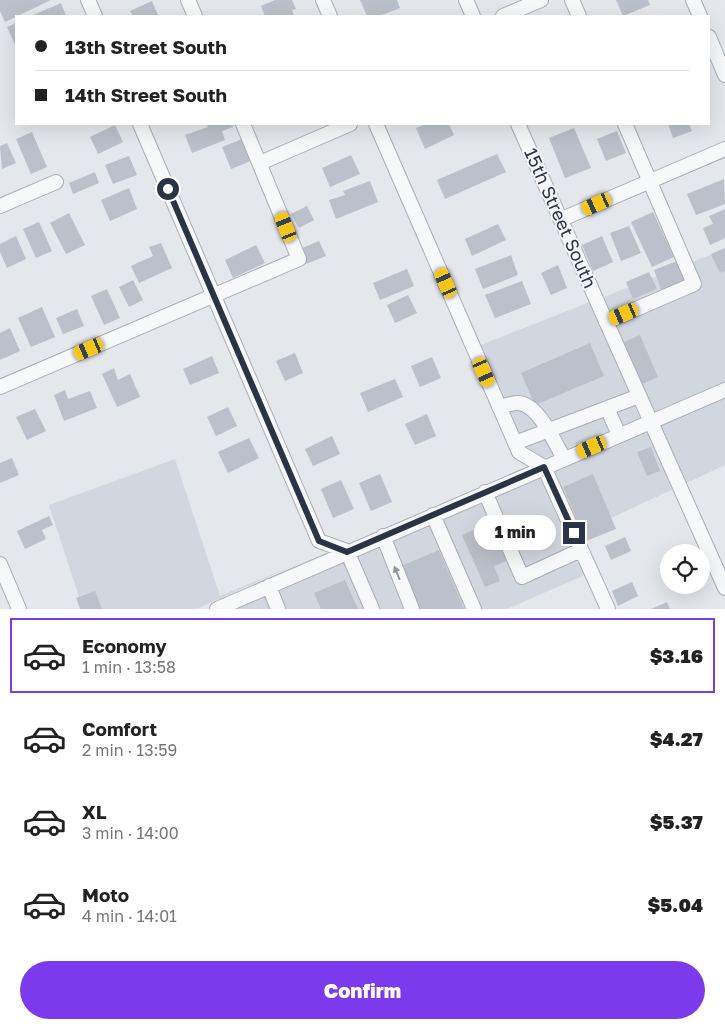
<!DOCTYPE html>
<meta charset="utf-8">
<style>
body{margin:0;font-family:"Golos Text",sans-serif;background:#f6f6f6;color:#222;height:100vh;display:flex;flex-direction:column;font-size:19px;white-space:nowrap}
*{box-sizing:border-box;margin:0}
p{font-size:16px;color:#767676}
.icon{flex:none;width:28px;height:28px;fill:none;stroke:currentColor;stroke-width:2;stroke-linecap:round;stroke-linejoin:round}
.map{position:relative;height:609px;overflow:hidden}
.sheet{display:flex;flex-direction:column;background:#fff;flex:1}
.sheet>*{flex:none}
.guide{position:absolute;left:15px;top:15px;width:695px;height:110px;border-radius:0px;box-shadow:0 5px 20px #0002;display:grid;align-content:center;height:110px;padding:0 20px;background:#fff}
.fabs{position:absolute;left:660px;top:544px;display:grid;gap:10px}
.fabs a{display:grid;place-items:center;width:50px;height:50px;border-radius:50%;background:#fff;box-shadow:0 5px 20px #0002;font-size:25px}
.end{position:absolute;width:22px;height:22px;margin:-11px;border:6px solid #2b3445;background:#fff;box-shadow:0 0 0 2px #fff}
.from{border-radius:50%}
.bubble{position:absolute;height:35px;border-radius:18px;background:#fff;box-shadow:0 5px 20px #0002;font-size:16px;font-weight:800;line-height:35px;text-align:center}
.car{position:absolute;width:15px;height:30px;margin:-15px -8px;border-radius:6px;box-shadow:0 0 4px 1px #0007;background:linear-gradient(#f5c518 24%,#345 0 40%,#f5c518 0 76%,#345 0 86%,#f5c518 0)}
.guide b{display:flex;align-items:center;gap:18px;height:48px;font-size:19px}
.guide b+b{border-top:1px solid #e0e0e0}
.guide i{width:12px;height:12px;background:#222}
ul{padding:9px 0 0;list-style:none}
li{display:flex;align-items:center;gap:15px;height:75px;margin:0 10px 8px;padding:0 10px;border:2px solid transparent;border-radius:0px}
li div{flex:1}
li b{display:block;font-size:19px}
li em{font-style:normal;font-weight:800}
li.active{border-color:#7c3aed}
li>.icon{width:45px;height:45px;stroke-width:1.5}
.primary-button{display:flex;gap:10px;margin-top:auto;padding:10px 20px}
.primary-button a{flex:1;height:58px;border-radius:30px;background:#7c3aed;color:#fff;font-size:20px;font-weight:800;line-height:58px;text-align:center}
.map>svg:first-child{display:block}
.built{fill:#d2d6de}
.building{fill:#bbc0ca}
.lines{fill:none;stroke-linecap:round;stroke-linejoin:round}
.minor-casing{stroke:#a9aeb7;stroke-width:16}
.minor{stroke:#f7f8fa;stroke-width:14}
.oneway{fill:#9196a0}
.route{stroke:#2b3445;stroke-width:6}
.labels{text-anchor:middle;stroke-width:4;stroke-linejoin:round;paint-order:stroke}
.street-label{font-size:18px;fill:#2b3445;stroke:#f4f6f9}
</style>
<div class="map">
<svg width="725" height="609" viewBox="0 0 725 609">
<rect width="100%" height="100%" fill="#e4e7ec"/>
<path class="built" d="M725,249V382L653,412L604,297Z
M590,302L640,418L544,458L525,446L481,345Z
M725,399V465L581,532L554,472Z
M175,459L220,596L302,562L196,609H83L49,505Z
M541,477L585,575L507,609H380L357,556Z
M344,562L364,609H237Z"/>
<path class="building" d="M0,0H51L5,22L0,11Z
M275,0H292L296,9L292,10L294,16H265L261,6Z
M360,0H397L400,8L379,16H367Z
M616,0H648L650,5L623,16Z
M152,1L158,15L133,16L130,11Z
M61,3L66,16H31Z
M16,23V47L7,27Z
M207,124H232L233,127L222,131L225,140L192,153L185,135L208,127Z
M426,124H449L454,135L425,149L416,128Z
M668,124H689L692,131L673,138Z
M115,125L123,142L98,154L90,137Z
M574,128L591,168L565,178L549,138Z
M617,131L626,153L606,161L597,139Z
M32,132L47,167L31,174L16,139Z
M242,139L251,161L231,169L222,147Z
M7,143L16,163L2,169L0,146Z
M497,154L506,172L445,199L437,180Z
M351,155L360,174L330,187L322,168Z
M129,156L137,175L113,184L105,165Z
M95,172L99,183L73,194L69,183Z
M724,179L725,204L696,215L687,194Z
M370,181L378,202L336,219L329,200L345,195L343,191Z
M129,188L137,209L110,221L101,200Z
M307,206L314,220L299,228L291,214Z
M725,209V238L710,245L703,228L713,224L709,216Z
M653,212L674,257L652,267L631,222Z
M69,213L85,245L66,254L50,223Z
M39,222L52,251L36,258L23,229Z
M498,224L506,240L472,256L465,239Z
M629,226L641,253L621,261L610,233Z
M16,236L26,259L7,268L0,252V244Z
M602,236L613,262L593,271L582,245Z
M319,241L326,256L306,264L300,249Z
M161,243L172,268L139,283L131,266L153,256L149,247Z
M256,245L265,263L233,278L225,260Z
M725,248V271L720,273L711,254Z
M511,255L518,275L483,289L475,269Z
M677,261L685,283L662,292L654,270Z
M558,265L567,288L551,295L541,273Z
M407,269L414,286L380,300L373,283Z
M649,272L657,289L633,299L626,282Z
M133,280L143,300L129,307L119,287Z
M522,281L531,304L495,318L485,295Z
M107,289L120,318L104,325L91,296Z
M408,295L417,313L395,323L387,305Z
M42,307L55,337L31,347L18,318Z
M77,309L84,326L63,334L56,318Z
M10,328L20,351L0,360V333Z
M640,335L658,377L640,385L622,343Z
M590,343L604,376L535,405L521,373Z
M295,353L303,373L285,381L276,361Z
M212,356L219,373L190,385L183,369Z
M432,357L441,378L420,387L411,366Z
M114,368L118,380L130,374L140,397L117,407L102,374Z
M395,379L403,397L368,412L360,393Z
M65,390L68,399L90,391L97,408L64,421L54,395Z
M228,407L237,426L216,436L207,417Z
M35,409L46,431L27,440L16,417Z
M427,414L436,436L415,445L405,424Z
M332,436L340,454L313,466L305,449Z
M249,438L259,458L228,473L218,452Z
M651,447L660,471L647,476L637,452Z
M12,458L19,475L0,483V463Z
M380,474L392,502L371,511L359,483Z
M593,474L616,529L586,541L563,487Z
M341,480L354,509L333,518L321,489Z
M49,516L53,525L42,530L46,539L25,549L17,531Z
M491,522L507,561L494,566L500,581L485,587L462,535Z
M625,537L631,551L611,560L605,546Z
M439,550L464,609H418L401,566Z
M345,580L358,609H321L314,593Z
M632,582L638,596L618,606L612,591Z
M95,591L102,609H80L76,598Z
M667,602L670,609H651Z"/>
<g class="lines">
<defs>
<path id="minor" d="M88,0L95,16
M188,0L195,16
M323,0L330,16
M466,0L473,16
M572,0L579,16
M693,0L700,16
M503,16L541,0
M709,37L725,75
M140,124L319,541L347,551L372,609
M376,124L519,452L544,467L608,609
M518,124L725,588
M260,163L350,124
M0,206L56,182
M562,219L725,149
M606,322L694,284L625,124
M0,387L299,259L243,124
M499,407C505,406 514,402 519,403C539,405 555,443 564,459
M607,408L619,435
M515,443L639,396
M485,492L522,577L581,550
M433,515L474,609
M383,536L412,609
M0,564L19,609
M269,586L278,609
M217,609L725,390"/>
</defs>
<use href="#minor" class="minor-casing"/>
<use href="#minor" class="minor"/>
</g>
<defs><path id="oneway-solid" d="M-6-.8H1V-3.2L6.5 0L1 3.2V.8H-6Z" transform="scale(1.25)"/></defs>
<use class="oneway" href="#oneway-solid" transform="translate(397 573) rotate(-112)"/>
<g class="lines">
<path class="route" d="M168,189L319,541L347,552L544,467L574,533"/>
</g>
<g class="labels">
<g class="street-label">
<text transform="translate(560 218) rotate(66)" y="6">15th Street South</text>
</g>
</g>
</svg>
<div class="fabs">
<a><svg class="icon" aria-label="locate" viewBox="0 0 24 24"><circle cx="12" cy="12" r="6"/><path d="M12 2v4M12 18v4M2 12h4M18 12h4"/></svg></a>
</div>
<i class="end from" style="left:168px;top:189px"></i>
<i class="end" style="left:574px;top:533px"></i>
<div class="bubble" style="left:474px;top:515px;width:82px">1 min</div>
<i class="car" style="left:597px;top:204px;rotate:246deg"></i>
<i class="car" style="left:286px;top:227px;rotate:338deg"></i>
<i class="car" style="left:446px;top:283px;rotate:336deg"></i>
<i class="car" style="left:624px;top:314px;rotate:247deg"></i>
<i class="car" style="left:89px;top:349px;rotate:247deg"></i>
<i class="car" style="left:484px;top:372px;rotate:156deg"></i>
<i class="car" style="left:592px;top:447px;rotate:247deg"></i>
<div class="guide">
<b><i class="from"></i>13th Street South</b>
<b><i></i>14th Street South</b>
</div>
</div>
<section class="sheet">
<ul>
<li class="active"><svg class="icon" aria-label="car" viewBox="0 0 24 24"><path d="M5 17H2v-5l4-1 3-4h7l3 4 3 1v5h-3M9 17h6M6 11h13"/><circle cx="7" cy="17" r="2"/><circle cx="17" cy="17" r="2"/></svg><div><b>Economy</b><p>1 min · 13:58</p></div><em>$3.16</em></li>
<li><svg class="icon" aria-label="car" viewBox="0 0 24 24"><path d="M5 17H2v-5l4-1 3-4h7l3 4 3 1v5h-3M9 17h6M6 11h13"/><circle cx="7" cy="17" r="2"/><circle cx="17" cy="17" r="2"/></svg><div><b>Comfort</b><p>2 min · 13:59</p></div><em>$4.27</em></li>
<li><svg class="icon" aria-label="car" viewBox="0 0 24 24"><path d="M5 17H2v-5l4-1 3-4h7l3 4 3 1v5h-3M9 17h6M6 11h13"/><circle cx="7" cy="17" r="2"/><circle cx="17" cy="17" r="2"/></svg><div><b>XL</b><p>3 min · 14:00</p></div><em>$5.37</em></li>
<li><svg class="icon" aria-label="car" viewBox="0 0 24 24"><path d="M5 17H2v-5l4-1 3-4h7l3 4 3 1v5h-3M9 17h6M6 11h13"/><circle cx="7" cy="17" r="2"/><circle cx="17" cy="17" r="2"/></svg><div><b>Moto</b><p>4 min · 14:01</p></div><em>$5.04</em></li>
</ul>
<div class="primary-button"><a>Confirm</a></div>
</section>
